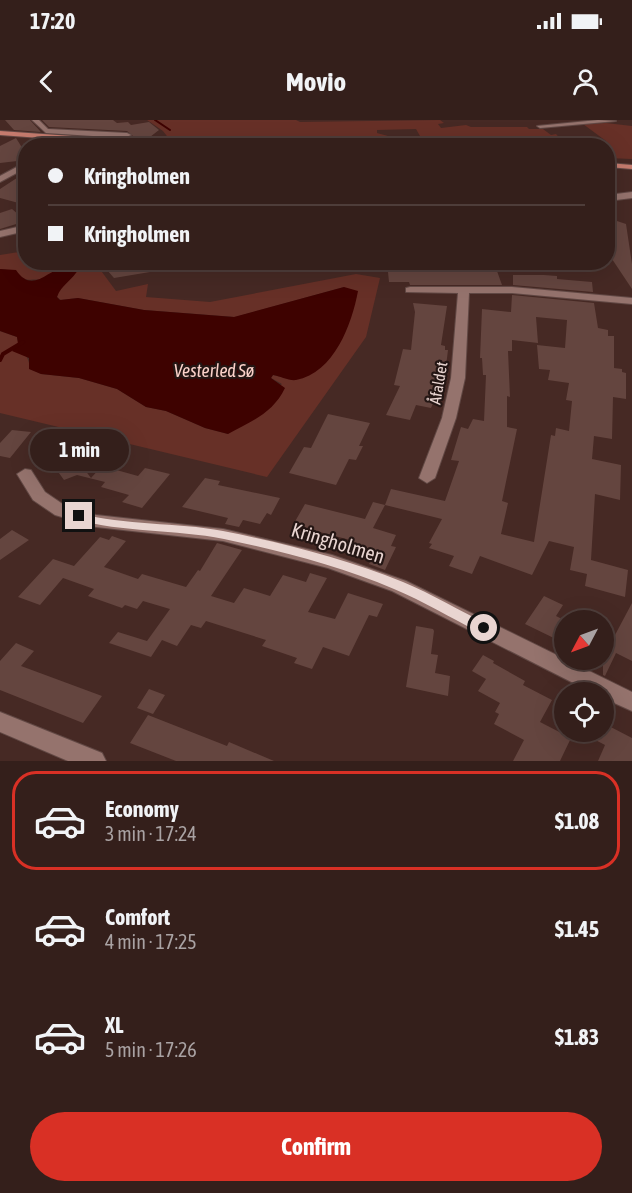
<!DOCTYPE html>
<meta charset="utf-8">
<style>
body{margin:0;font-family:"Asap Condensed",sans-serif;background:#3c2724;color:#f1f3f6;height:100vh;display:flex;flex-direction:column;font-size:22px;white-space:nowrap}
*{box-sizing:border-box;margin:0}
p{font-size:20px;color:#a9a2a3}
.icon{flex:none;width:33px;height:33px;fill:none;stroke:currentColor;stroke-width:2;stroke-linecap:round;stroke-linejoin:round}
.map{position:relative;height:641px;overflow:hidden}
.sheet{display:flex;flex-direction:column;background:#341f1b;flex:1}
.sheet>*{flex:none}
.top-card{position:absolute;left:18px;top:18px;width:597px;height:132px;border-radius:24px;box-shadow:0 6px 24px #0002,0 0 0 2px #4e3d3a;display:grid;align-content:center;height:132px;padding:0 30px;background:#341f1b}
.needle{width:39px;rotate:229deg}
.buttons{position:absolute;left:554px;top:490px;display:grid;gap:12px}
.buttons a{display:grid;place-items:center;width:60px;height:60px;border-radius:50%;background:#341f1b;box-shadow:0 6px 24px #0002,0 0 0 2px #4e3d3a;font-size:30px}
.end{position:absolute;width:27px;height:27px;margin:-14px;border:8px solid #e9d5d1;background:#111;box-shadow:0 0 0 3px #111}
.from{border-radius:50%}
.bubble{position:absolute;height:42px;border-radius:21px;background:#341f1b;box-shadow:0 6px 24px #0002,0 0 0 2px #4e3d3a;font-size:20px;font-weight:700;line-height:42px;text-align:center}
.top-card b{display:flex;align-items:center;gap:21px;height:57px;font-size:22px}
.top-card b+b{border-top:2px solid #4e3d3a}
.top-card i{width:15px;height:15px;background:#f1f3f6}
ul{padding:10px 0 0;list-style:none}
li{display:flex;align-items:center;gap:18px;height:99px;margin:0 12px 9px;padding:0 18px;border:3px solid transparent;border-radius:24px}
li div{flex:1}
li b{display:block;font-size:22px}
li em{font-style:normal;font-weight:700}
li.current{border-color:#d93025}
li>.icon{width:54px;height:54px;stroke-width:1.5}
.button{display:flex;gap:12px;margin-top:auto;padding:12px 30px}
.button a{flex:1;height:69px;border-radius:36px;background:#d93025;color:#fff;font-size:24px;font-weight:700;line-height:69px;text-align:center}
.status{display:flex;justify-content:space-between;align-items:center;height:42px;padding:0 30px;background:#341f1b;direction:ltr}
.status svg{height:16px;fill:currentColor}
header{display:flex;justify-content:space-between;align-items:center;height:78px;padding:0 30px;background:#341f1b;font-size:27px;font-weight:700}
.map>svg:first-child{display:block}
.green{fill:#673027}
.water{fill:#3e0200}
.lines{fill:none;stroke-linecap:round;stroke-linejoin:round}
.stream-far1{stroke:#3e0200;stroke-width:2}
.stream{stroke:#3e0200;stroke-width:4}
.building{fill:#64453f;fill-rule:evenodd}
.minor-casing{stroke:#614844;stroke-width:2}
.major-casing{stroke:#614844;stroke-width:2}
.minor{fill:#95736d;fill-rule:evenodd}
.major{fill:#c57b6e;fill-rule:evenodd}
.route{fill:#e9d5d1}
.labels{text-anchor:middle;stroke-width:4.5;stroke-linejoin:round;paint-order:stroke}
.street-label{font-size:16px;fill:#e9d5d1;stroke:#241614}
.water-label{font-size:18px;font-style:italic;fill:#fcd2ca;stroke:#241614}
.near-street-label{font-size:20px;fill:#e9d5d1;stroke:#241614}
</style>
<div class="status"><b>17:20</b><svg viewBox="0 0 49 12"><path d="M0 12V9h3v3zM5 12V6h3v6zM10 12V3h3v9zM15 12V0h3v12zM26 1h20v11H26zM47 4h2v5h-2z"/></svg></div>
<header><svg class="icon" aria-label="back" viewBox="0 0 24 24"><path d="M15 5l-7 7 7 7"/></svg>Movio<svg class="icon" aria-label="person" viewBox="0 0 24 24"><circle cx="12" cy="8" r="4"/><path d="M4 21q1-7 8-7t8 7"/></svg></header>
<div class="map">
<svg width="632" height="641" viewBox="0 0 632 641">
<rect width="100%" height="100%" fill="#462924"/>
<path class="green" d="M147,0H296L300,2L440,0L444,3L438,4L441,8L466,5L471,7H527L529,9H543L551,15L556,14L563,22L606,21L583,4L606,3L632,6V39L608,38V26H454L447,23H424L416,9L377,10V13L388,16L383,21L385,25C313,25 242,26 170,20L163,11Z
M25,131L26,142L107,143L99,148L116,171L148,164L146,177L210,182L356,154L380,158L366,217L267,357L0,293V211L17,217C19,231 29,233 30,249L41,254L79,258L117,269L146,287L166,291L205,308L228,314L282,264L271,258L273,255L294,260L344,167L235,197L144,190L78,178L61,180L57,177L59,169C55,167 47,160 42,160C30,158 26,164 16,151L0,149V135Z"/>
<path class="water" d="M65,146L79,148C73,160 61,165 57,177L60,180L78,178L144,190L234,197L344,167L358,171C352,204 334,253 296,260C289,261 280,256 273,255L271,258L285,268C273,293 252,301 228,314L205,308L166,291L146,287L117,269L79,258L41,254L29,249V238L12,231L18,224L17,217L0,211V149L16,150C32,174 47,151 65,146Z"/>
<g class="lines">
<path class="stream-far1" d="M155,0L170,10"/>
<path class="stream" d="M0,240L3,234L23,222"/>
</g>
<path class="building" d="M5,0H30L41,12L14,10Z
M42,0H113L117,3L128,2L131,5L149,2L159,10L150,17L133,16L127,11L49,7Z
M16,18L26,34V40L0,43V26Z
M26,52V85L0,78V69Z
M12,89L26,101L0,109V93Z
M614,100L626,104L632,144V169L608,133V103Z
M100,142H151L148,146L150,152L114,158Z
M387,142H412V148L497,151L502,165H410L409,162H389Z
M513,155H544L557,156V159L592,162L593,172L513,165Z
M512,175L594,183L598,208L608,210V216H614V248L622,249V252L626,253V279L613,277L612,319L594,316L592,339L621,345L620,380L595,374L591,440L628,450L625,477L585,466L587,454L570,450L574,427L549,421L532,455L480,436L472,454L449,446L454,436L429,428L432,424L429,423L442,399L385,385L391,369L445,381L459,341L451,340L461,307L468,309L473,299L484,301L486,255H483L482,238H480L482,189L511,192ZM536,197L567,200L565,228L537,225L539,249L550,250L548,260L569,263L566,280L572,281L569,311L556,308L555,316L551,315L534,422L501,414L508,383L502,381L517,309L507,307V276L510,277L508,231H512V220L538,223Z
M413,183L447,186L441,225L445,226V230H448L444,262L441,265L431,288L416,285L410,300L386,295L400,266L394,265L403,229L411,230L415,192Z
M328,294L370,303L359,326H363L356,340L349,339L336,365L289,353L304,327L311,328Z
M12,310L31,312L10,338L0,336V323Z
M63,321L91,358L102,346L138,356L145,348L170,354L142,388L122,382L129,375L101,367L105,362L77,355L64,360L46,335Z
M205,358L220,361L218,365L280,378L271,395L267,393L260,404L243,400L239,407L225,404L228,398L182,387Z
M373,382L385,385L373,408L396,415L391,426L396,427L385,450L369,444L374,434L361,432L351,428L354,421L293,405L305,384L365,399Z
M12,410L29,420L0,440V419Z
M112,416L126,421L104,447L138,459L142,454L186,467L198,450L200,451L217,423L242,430L211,476L234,483L244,468L270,476L283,455L306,462L310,453L327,458L308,492L335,499L348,473L383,484L377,497L369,495L349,536L323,527L312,549L294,543L297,538L262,526L266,520L206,501L201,508L191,505L177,526L162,520L151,537L109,523L118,512L147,521L170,489L143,481L137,489L125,485L122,488L88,476L94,469L63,458L40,485L18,477L53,439L74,446L100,417L109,420Z
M544,476L563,485L556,496L564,500V523L525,504Z
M632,483V541L616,533L605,556L603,555V512L615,515Z
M416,506L433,509L434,511L431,534L438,535L435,553L450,556L448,576L406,567Z
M16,523L34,531L21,546L102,576L83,603L0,570V541Z
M483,535L494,541L493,543L525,561L523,565L552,580L540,602L571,618L560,641H513L524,620L494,604L499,594L495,592L500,583L478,571L486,559L472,551Z
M149,569L165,575L153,594L137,588Z
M148,595L227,626L229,622L274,641H176L130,623Z
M603,603L632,618V641H598L605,625L580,612H603Z"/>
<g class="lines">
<defs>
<path id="minor" d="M32,0H39L48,9L127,13L131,15L124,18L46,13Z
M598,0L616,1L540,8L537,6Z
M26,42V48L0,62V56Z
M632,72V78L608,81V75Z
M26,105V111L0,117V111Z
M156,142H169L158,150H150V146Z
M410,167H512L632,178V184L512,173H469L465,258L456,298L435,358L427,363L419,358L442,298L451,258L458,173L406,172V168Z
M25,349L31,350L45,372L67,387L96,395L223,409L332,435L406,461L632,572V591L603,578V573H593L392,471L328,448L223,421L96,407L55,395L33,380L17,354Z
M0,592L102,633L106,641H68L0,612Z"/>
<path id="major" d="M0,11L187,24L190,26H148L0,15Z
M608,43L632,45V49L608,47Z"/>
</defs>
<use href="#minor" class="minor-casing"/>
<use href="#major" class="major-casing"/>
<use href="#minor" class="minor"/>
<use href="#major" class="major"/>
</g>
<path class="route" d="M79,393C125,406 176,402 223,411C284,423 346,439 403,462C432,474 460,491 489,505L490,508L489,512H479C451,498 423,481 394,469C340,446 281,431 224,419C175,409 123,413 75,399V394Z"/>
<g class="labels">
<g class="street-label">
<text transform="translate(438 263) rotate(-80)" y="6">Åfaldet</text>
</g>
<g class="water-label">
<text x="214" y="257">Vesterled Sø</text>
</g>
<g class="near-street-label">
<text transform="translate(338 423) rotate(17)" y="7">Kringholmen</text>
</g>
</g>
</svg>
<div class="buttons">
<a><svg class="needle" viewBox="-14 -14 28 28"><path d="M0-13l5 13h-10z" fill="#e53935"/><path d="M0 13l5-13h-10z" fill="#a9a2a3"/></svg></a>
<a><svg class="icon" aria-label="locate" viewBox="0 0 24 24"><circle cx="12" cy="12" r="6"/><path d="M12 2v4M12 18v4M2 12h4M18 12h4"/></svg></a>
</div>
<i class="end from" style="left:484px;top:508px"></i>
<i class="end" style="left:79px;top:396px"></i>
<div class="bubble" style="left:30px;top:309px;width:99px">1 min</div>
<div class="top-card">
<b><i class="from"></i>Kringholmen</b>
<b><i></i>Kringholmen</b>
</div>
</div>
<section class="sheet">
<ul>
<li class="current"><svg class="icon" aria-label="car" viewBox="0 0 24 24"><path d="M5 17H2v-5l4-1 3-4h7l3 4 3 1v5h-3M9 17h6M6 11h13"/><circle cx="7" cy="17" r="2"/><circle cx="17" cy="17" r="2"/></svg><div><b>Economy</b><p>3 min · 17:24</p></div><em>$1.08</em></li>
<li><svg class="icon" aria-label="car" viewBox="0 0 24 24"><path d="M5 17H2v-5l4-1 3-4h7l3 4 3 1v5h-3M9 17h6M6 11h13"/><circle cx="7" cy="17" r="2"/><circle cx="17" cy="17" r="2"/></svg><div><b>Comfort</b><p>4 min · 17:25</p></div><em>$1.45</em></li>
<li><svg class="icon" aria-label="car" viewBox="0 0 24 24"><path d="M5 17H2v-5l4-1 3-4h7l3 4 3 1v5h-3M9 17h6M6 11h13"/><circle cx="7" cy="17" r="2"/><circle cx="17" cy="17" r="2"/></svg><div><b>XL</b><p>5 min · 17:26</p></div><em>$1.83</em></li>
</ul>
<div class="button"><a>Confirm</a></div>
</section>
